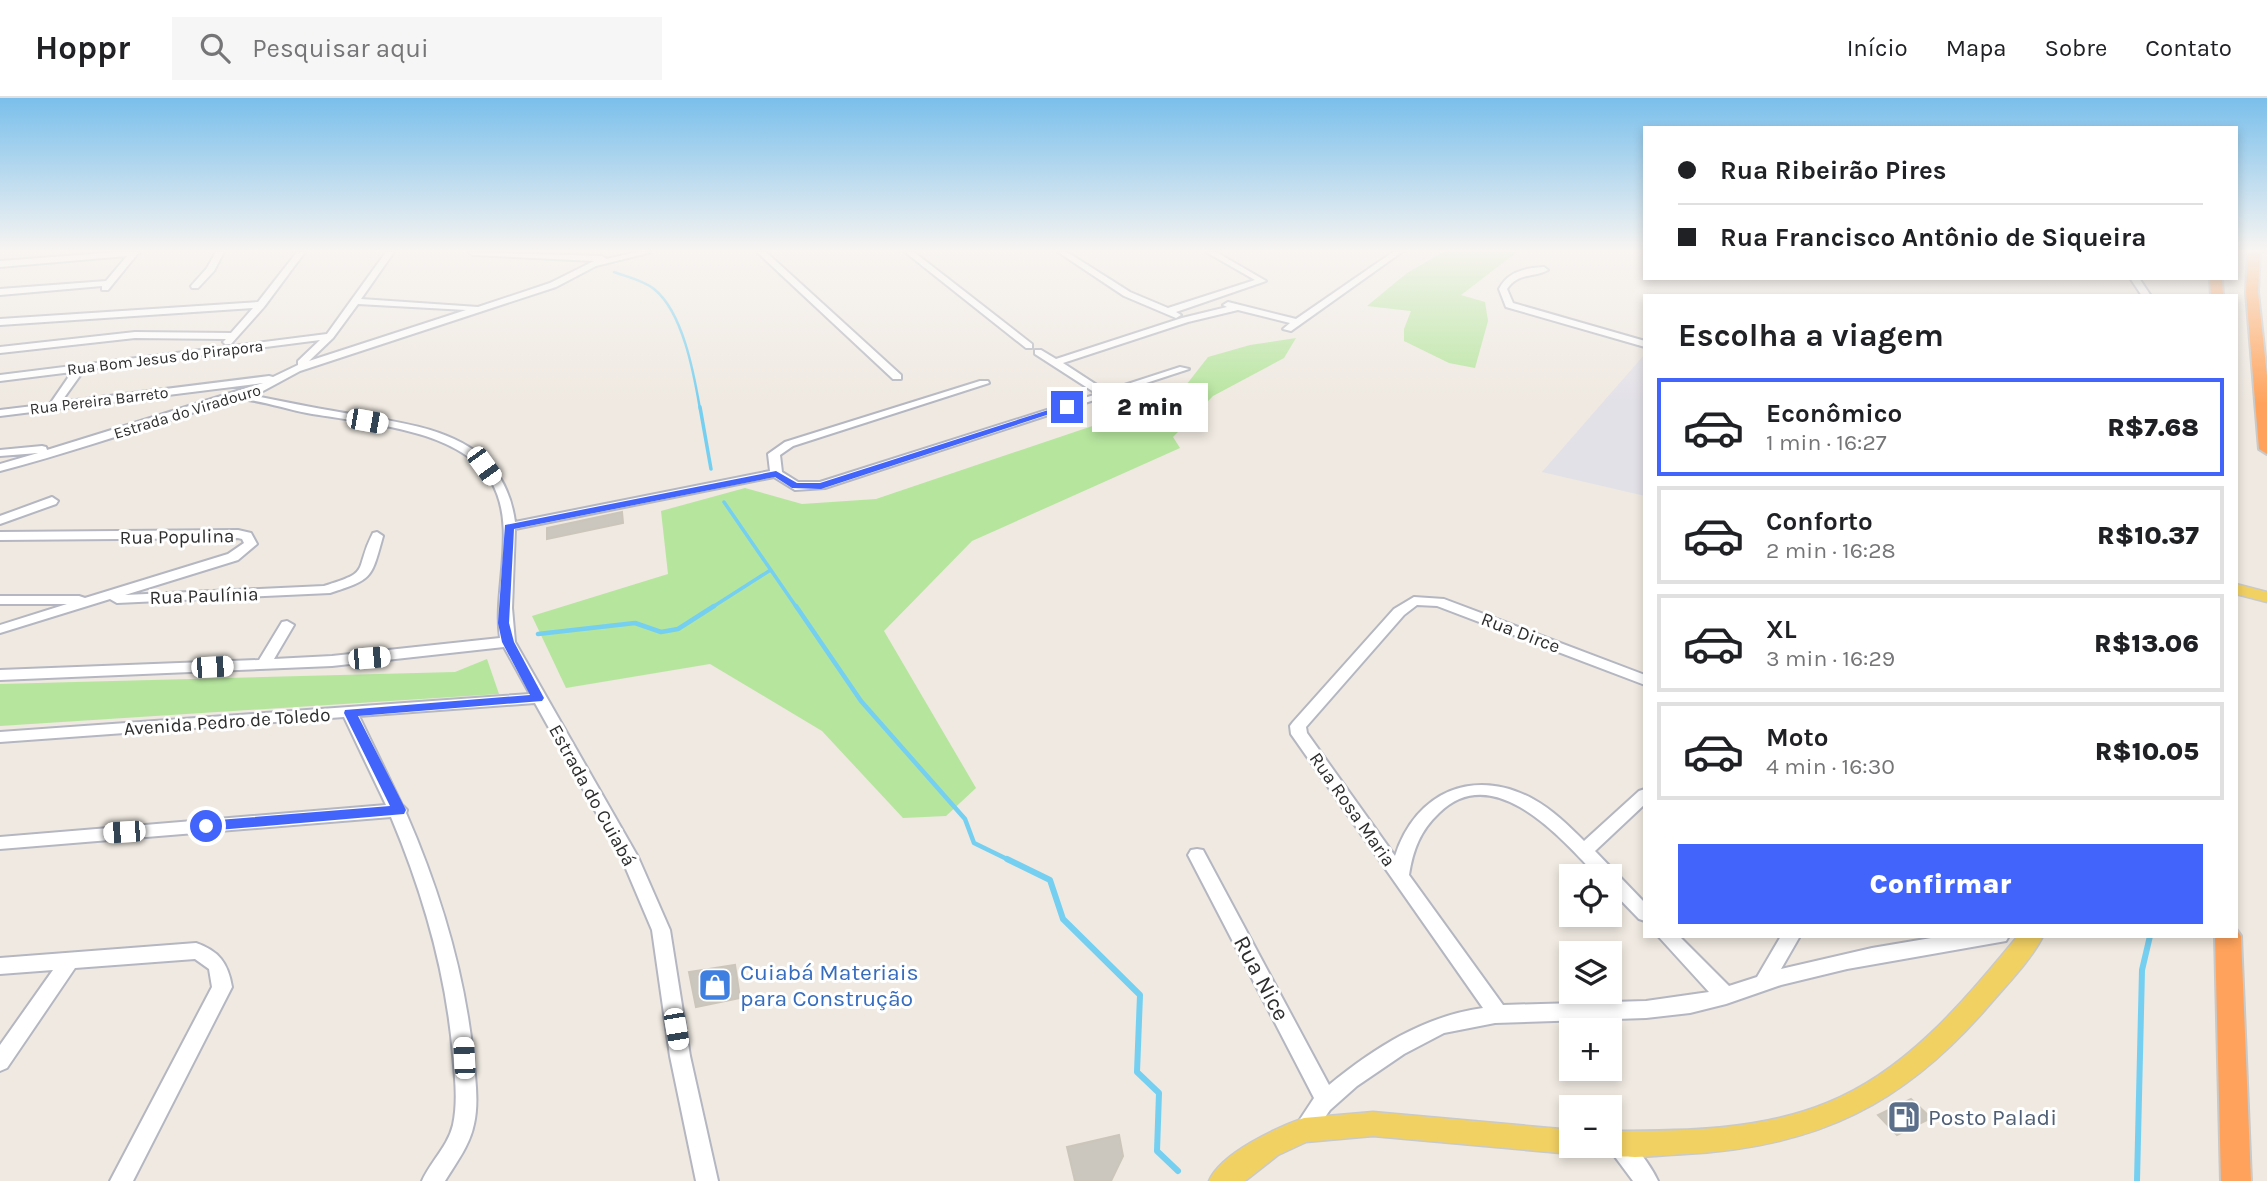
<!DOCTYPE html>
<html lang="pt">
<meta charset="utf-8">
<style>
body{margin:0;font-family:Karla,sans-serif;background:#f6f6f6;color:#202124;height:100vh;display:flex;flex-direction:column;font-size:26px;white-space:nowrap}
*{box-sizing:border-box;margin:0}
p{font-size:23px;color:#757577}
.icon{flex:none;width:38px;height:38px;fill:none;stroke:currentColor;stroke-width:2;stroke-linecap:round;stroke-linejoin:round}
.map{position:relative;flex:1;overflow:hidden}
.side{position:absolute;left:1643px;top:196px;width:595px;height:644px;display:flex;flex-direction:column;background:#fff;border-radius:0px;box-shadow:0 4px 10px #0003}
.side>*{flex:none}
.top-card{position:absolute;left:1643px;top:28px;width:595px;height:154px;border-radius:0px;box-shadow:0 4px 10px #0003;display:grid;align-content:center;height:154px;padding:0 35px;background:#fff}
.tools{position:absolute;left:1559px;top:766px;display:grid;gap:14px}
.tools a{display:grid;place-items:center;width:63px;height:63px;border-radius:0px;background:#fff;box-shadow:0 4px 10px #0003;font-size:35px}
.end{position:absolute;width:32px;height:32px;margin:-16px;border:9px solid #4264fb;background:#fff;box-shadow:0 0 0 4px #fff}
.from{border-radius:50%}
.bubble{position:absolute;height:49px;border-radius:0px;background:#fff;box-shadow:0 4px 10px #0003;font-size:23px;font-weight:800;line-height:49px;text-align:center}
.car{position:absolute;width:21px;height:42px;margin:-21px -10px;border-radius:9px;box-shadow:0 0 5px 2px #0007;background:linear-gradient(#fff 24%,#345 0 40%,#fff 0 76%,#345 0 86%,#fff 0)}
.top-card b{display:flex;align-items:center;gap:24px;height:66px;font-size:26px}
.top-card b+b{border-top:2px solid #e0e0e0}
.top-card i{width:18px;height:18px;background:#202124}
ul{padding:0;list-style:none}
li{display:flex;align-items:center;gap:21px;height:98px;margin:0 14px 10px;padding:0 21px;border:4px solid #e0e0e0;border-radius:0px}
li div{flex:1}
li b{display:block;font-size:26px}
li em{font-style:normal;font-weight:800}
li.on{border-color:#4264fb}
li>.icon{width:63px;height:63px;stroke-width:1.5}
h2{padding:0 35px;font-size:32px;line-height:84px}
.primary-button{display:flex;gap:14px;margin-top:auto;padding:14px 35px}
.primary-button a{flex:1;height:80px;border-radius:0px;background:#4264fb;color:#fff;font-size:28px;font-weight:800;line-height:80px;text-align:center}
header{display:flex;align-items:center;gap:42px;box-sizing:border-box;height:98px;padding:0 35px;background:#fff;border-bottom:2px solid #e0e0e0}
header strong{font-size:33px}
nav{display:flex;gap:38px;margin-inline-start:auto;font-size:24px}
.search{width:490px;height:63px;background:#f6f6f6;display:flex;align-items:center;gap:18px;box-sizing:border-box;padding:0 24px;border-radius:0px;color:#757577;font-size:26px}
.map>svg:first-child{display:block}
.industrial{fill:#e3e1e8}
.green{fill:#b6e59e}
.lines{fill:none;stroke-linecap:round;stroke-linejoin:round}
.stream-far3{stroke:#75cff0;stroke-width:2.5}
.stream-far2{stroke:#75cff0;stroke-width:3.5}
.stream-far1{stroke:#75cff0;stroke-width:4.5}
.stream{stroke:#75cff0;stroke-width:6}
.building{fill:#cbc7bf;stroke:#cbc5ba;stroke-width:2}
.minor-casing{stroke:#b4b7c1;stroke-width:4}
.major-casing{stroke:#c9c9c9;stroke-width:3}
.highway-casing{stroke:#c9c9c9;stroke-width:4}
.minor{fill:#fff;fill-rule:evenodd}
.major{fill:#f2d163;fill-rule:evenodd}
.highway{fill:#ffa35c;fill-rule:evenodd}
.route{fill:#4264fb}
.labels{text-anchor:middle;stroke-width:6;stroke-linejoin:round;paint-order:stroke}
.far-street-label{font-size:16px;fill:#2e2e2e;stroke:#fff}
.street-label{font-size:19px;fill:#2e2e2e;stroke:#fff}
.near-shop-label{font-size:23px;fill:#366cbe;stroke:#fff;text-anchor:start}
.near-street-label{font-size:23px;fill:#2e2e2e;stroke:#fff}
.near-service-label{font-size:23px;fill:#4e5e75;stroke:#fff;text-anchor:start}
</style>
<header>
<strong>Hoppr</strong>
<div class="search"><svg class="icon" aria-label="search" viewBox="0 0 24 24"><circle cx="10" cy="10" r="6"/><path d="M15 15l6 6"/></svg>Pesquisar aqui</div>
<nav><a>Início</a><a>Mapa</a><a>Sobre</a><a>Contato</a></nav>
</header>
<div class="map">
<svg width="2267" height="1083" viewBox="0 0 2267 1083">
<rect width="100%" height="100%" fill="#efe9e1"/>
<path class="industrial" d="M1645,256V398L1542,374Z"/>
<path class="green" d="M1443,154H1517L1461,197L1485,204L1488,223L1475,270L1449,265L1404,243V231L1411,213L1367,208L1407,175Z
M1296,240L1284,260L1213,298L1173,339L1180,350L972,443L884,533L976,690L946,718L903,720L822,633L710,566L566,590L532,518L668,476L661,413L745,390L802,406L876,401L1134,314L1183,291L1208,259L1250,247Z
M487,561L499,596L0,628V586L455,574Z"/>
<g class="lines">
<path class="stream-far3" d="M614,174C627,179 643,182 654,191C683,214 694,276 700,311"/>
<path class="stream-far2" d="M700,309L711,371
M724,404L797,510
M711,510L769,473"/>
<path class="stream-far1" d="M796,508L861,603L965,721L974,745L1011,763
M538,536L635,525L661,534L678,531L714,508"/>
<path class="stream" d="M1007,761L1050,782L1063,821L1140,897L1137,974L1159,995L1157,1053L1178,1073
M2137,1083L2142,872L2150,838"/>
</g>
<path class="building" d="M622,414L623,425L547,441V430Z
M735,867L740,900L696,909L689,874Z
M1911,1001L1931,1020L1897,1037L1878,1017Z
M1119,1037L1123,1058L1111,1083H1075L1067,1049Z"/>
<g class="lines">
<defs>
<path id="minor" d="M118,154H139L108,192H102V188L0,197V191L106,183L127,158L0,169V163Z
M216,154H224L214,173L198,190H192L191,188L207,170Z
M297,154H305L264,209L231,246H225L223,244L226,241L135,240L0,255V249L135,234L231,235L253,210L0,227V221L258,204Z
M386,154H394L361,201L478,209L550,185L594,163L472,157L468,154L602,158L606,161L637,154H652L596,168L556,189L300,273L263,293L250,297C280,303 309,309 339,314C387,323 449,327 486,362C503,379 512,401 515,424L770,373L768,356L785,344L980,283H988L989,285L793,348L780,357L782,374L798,384H820L1097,296L1035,256V252H1041L1056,261L1182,220L1227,209L1223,207L1228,204L1296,221L1393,154H1402L1291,233L1283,231L1290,225L1238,212L1188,224L1063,265L1106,293L1180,269L1189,271L825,390L795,392L774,379L515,431L512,510L515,544L638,759L670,832L690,958L718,1083H696L670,958L652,832L621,759L535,605L359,618L402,707L407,712L406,715C440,793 464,872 473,956C475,979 479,1004 474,1026C470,1047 456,1065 445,1083H422C431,1063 448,1048 453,1027C458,1004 455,979 453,957C446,874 423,795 391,719L0,751V739L386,707L344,619L0,644V634L530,596L504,549L332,568L0,582V572L259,562L282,524L287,523L294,527L274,561L332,558L500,540C493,490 518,429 491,383C460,330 361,325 307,315C285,311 261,302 239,301C225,301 198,313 183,318C122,336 62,357 0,373V366L38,355L0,358V352L42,348L46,349L47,352L263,285L0,318V312L50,306L72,274L0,283V277L327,236ZM358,206L466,212L309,263L333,240ZM320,242L298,263V267L273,279L269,278L61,304L84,272Z
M757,154H766L901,277V281H893Z
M905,154H914L1032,246V250H1026Z
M1058,154H1067L1130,194L1168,210L1255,182L1206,154H1216L1266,183L1176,214L1181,217L1176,220L1124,198Z
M1532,170L1544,169L1548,172C1534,180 1518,174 1507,191L1513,205L1645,243V249L1506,209L1499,191C1506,177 1517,173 1532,170Z
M2130,180H2139L2151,198H2142Z
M52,399L58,403L56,406L0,426V418Z
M238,432L251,435L257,446L238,462L125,497L324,488C373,473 353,474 373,435L377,434L383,438C371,481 373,481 330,495L117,505L110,501L0,535V527L67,506H0V498H79L85,500L228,456L244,445L242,441L238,440L0,442V434Z
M1414,499L1444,501L1645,577V587L1437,508L1417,507L1404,517L1306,629L1307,635L1395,758C1416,693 1474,669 1533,701C1553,712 1569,728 1584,743L1639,693L1645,691V706L1595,753L1645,805V823L1639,821L1610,791V779H1598C1562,741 1494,661 1439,715C1420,733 1413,752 1409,777L1503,907L1646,903L1709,894L1658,838H1679L1729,888L1757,879L1781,838H1800L1781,871L1872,850L1943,838H2009L2006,843L1847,871L1781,887L1726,906L1690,915L1646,920L1495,925L1444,935L1404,956L1357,988L1330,1012L1311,1039L1304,1042L1297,1039L1293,1032L1314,1000L1188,757L1191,752L1197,751L1203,752L1329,987C1374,950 1424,918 1483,910L1291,636L1290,628L1293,624L1394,511Z
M196,845C219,853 228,865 232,889L133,1083H110L212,889L209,871L195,861L75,870L7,970L0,973V947L53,872L0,876V860Z
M1617,1036C1633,1042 1651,1068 1658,1083H1633L1607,1048H1610V1039Z"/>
<path id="major" d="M2236,486L2267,494V504L2236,496Z
M2018,838H2043C2031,862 2008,885 1991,905C1905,1006 1818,1049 1685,1056C1659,1057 1625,1063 1601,1054L1598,1048H1610V1033C1681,1033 1759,1033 1827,1005C1907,973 1964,903 2018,838Z
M1373,1014L1572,1032V1048H1583L1581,1053L1572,1056L1373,1038L1306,1044L1278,1057L1245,1083H1209C1221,1055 1276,1030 1304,1020Z"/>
<path id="highway" d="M2248,154H2260L2258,194L2267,278V356L2259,351L2246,194Z
M2210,180H2222L2223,198H2211Z
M2236,831L2241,838L2251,1083H2221L2215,838H2236Z"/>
</defs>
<use href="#minor" class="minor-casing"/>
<use href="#major" class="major-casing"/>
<use href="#highway" class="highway-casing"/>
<use href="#minor" class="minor"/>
<use href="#major" class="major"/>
<use href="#highway" class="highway"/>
</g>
<linearGradient id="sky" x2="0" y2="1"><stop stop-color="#7abfeb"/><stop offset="0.5" stop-color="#f8f5f2"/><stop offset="1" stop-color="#f8f5f2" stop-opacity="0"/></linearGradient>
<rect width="2267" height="305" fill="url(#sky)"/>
<path class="route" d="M1064,307L1071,309L821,391L792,390L775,379L514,431L509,525L514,544L544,600L542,603L358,618L406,712L404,716L206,733L199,728L206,723L390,708L344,615L345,612L530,597L502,544L498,525L505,427L776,373L797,385H820Z"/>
<defs>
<symbol id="shop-square" viewBox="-11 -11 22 22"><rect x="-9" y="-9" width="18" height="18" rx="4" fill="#3f7fe0" stroke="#fff"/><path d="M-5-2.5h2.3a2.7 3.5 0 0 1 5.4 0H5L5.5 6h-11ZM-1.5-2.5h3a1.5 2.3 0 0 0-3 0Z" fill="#fff"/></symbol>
<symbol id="fuel-square" viewBox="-11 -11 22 22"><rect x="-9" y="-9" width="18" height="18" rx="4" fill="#5c6f8a" stroke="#fff"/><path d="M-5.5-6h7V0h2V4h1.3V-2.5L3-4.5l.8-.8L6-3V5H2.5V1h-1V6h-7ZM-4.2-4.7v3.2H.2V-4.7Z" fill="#fff"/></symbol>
</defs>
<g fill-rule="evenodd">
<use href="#shop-square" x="696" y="868" width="38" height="38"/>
<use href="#fuel-square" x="1885" y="1000" width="38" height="38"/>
</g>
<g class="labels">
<g class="far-street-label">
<text transform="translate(165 259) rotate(-7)" y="6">Rua Bom Jesus do Pirapora</text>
<text transform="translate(99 302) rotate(-7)" y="6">Rua Pereira Barreto</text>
<text transform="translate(187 313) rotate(-17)" y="6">Estrada do Viradouro</text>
</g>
<g class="street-label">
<text transform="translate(177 438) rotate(-1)" y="7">Rua Populina</text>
<text transform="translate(204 497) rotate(-2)" y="7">Rua Paulínia</text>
<text transform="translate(1521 534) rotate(21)" y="7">Rua Dirce</text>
<text transform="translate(227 623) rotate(-4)" y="7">Avenida Pedro de Toledo</text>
<text transform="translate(593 697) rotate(61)" y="7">Estrada do Cuiabá</text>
<text transform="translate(1353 711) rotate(55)" y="7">Rua Rosa Maria</text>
</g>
<g class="near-shop-label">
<text x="740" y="882">Cuiabá Materiais<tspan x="740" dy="26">para Construção</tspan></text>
</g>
<g class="near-street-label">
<text transform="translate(1262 880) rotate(62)" y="8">Rua Nice</text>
</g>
<g class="near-service-label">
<text x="1928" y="1027">Posto Paladi</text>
</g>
</g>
</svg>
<div class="tools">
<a><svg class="icon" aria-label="locate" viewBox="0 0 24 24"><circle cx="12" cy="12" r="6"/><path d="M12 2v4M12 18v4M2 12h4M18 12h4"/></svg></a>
<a><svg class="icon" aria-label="layers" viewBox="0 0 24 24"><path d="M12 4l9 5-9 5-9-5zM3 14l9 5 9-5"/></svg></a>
<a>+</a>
<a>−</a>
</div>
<i class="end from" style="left:206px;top:728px"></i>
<i class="end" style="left:1067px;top:309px"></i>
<div class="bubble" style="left:1092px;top:285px;width:116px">2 min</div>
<i class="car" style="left:367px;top:323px;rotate:100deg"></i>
<i class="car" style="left:484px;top:368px;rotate:144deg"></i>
<i class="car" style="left:369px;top:560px;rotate:85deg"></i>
<i class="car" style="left:212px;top:569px;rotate:87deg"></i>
<i class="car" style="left:124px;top:734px;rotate:266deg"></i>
<i class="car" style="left:676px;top:931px;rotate:170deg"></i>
<i class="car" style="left:464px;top:960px;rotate:357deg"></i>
<div class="top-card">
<b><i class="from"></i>Rua Ribeirão Pires</b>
<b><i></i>Rua Francisco Antônio de Siqueira</b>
</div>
<section class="side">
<h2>Escolha a viagem</h2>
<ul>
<li class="on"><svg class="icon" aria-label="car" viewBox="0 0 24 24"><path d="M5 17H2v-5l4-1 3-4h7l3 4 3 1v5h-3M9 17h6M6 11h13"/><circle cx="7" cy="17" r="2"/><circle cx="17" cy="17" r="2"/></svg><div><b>Econômico</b><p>1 min · 16:27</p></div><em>R$7.68</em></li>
<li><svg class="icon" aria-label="car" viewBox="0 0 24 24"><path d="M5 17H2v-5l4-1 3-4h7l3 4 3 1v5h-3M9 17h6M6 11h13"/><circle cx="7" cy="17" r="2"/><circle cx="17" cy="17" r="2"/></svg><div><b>Conforto</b><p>2 min · 16:28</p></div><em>R$10.37</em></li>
<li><svg class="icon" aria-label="car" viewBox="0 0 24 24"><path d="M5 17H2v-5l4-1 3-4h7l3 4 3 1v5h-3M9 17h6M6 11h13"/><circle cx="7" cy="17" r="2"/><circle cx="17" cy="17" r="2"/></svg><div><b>XL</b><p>3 min · 16:29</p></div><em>R$13.06</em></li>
<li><svg class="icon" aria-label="car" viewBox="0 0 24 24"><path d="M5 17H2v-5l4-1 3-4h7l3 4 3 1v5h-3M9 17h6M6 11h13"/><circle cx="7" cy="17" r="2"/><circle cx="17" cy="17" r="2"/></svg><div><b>Moto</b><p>4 min · 16:30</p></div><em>R$10.05</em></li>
</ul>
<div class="primary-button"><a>Confirmar</a></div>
</section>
</div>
